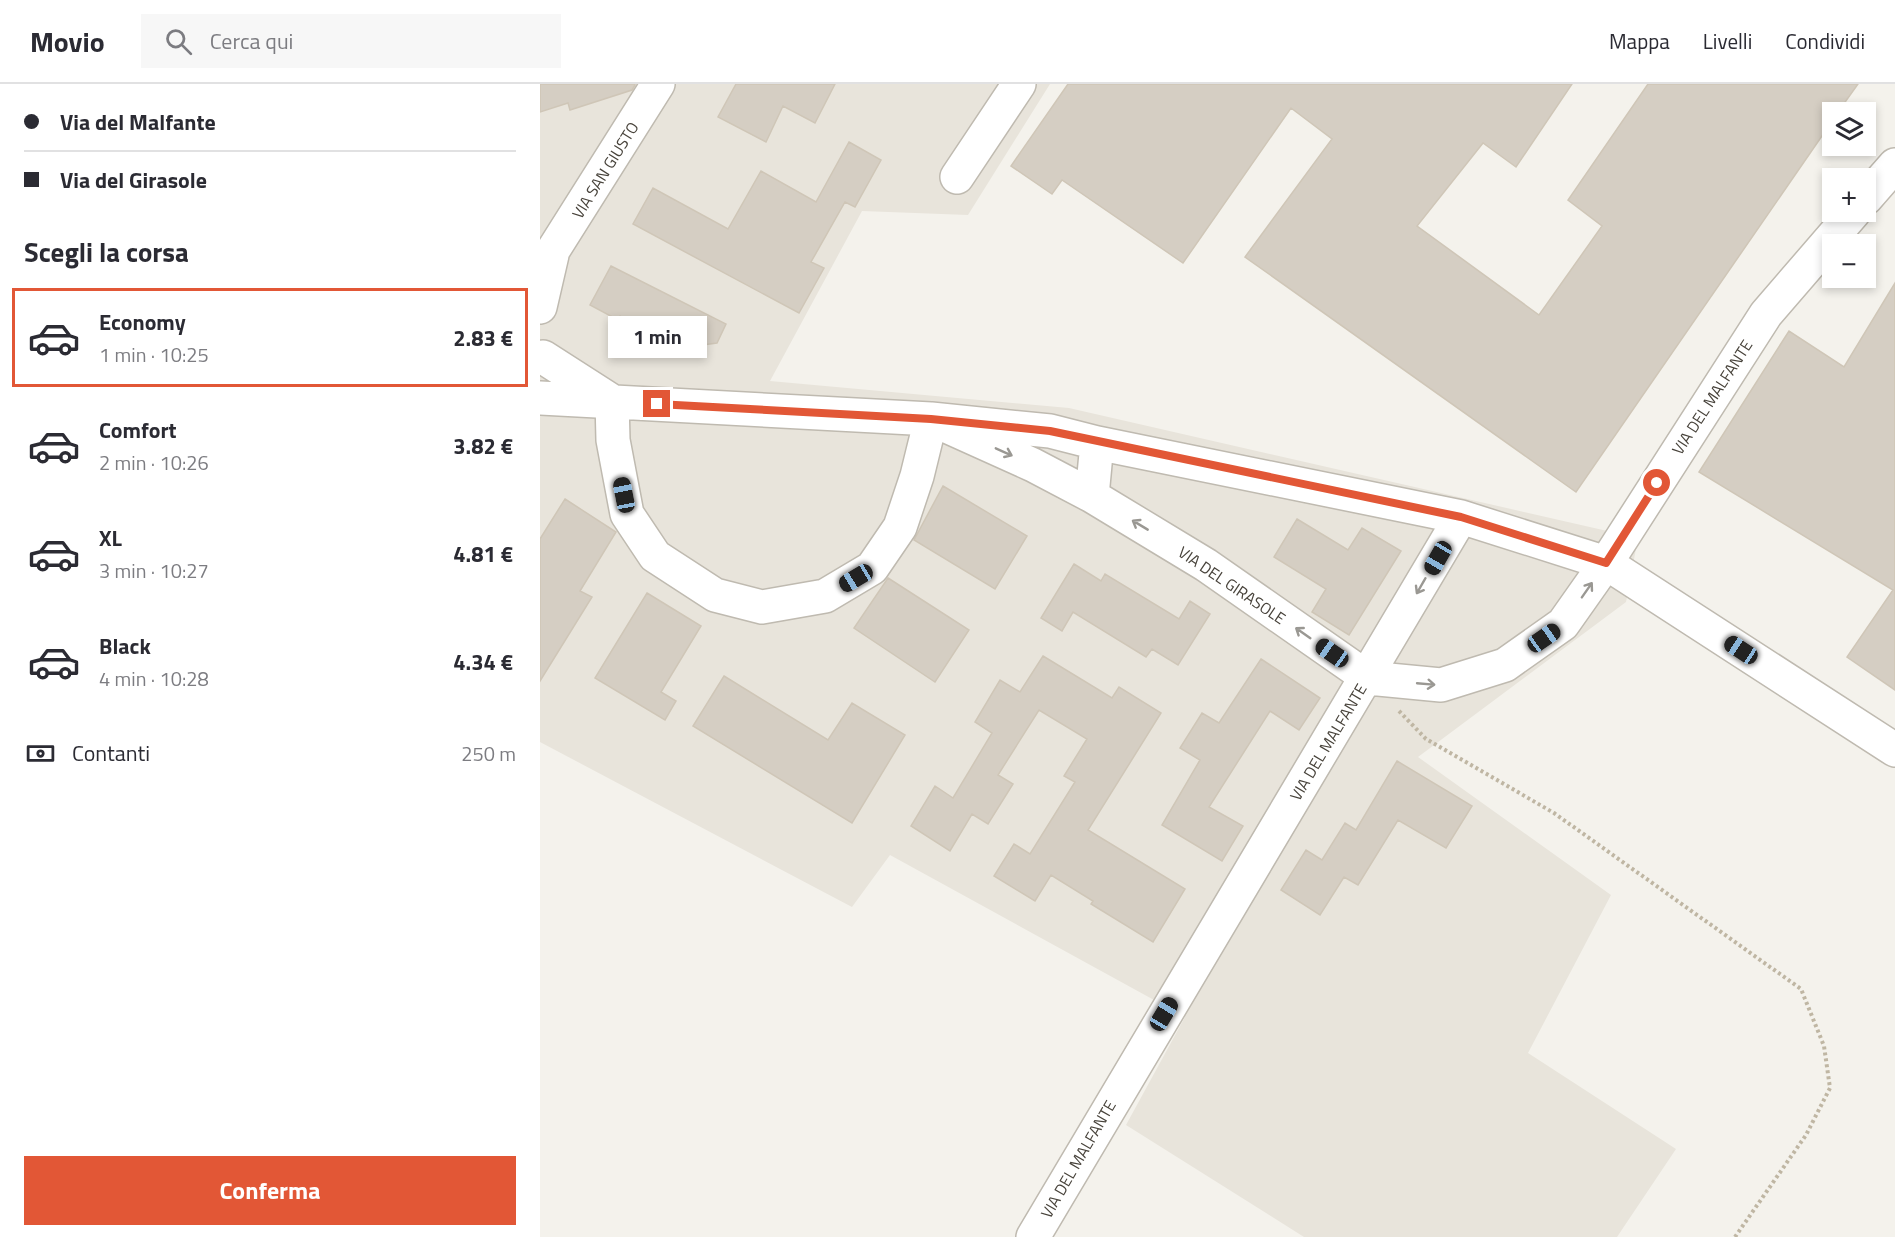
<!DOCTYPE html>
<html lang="it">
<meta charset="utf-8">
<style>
body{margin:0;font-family:"Titillium Web",sans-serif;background:#f7f7f7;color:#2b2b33;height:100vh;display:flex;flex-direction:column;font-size:22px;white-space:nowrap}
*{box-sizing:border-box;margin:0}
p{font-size:20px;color:#7c7c81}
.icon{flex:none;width:33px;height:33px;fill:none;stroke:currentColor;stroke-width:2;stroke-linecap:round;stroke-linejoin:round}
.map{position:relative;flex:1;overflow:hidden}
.details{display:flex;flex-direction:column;background:#fff;width:540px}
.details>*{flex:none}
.banner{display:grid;align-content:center;height:132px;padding:0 24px;background:#fff}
.buttons{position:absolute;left:1282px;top:18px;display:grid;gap:12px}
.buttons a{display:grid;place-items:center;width:54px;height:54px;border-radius:0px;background:#fff;box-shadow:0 3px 9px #0003;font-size:30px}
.end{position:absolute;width:27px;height:27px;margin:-14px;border:8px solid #e25736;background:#fff;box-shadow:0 0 0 3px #fff}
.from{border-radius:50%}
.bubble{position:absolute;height:42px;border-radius:0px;background:#fff;box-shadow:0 3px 9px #0003;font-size:20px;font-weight:700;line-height:42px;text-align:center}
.car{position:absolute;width:18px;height:36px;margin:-18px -9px;border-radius:8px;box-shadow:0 0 4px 2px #0007;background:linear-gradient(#222 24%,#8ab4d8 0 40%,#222 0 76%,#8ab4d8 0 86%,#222 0)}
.banner b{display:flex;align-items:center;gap:21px;height:57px;font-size:22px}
.banner b+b{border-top:2px solid #e1e1e2}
.banner i{width:15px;height:15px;background:#2b2b33}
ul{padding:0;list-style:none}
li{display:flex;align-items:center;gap:18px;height:99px;margin:0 12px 9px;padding:0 12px;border:3px solid transparent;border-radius:0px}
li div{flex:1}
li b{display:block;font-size:22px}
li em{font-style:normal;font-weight:700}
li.selected{border-color:#e25736}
li>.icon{width:54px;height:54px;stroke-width:1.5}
h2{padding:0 24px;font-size:27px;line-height:72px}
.pay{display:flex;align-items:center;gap:15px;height:66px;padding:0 24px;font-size:22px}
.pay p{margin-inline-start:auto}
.action{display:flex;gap:12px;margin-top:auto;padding:12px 24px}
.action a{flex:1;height:69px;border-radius:0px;background:#e25736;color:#fff;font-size:24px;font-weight:700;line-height:69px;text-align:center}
header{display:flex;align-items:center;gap:36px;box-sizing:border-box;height:84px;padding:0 30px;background:#fff;border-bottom:2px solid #e1e1e2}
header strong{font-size:28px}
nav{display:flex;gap:33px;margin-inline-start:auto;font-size:21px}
.search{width:420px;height:54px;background:#f7f7f7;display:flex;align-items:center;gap:15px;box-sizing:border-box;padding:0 21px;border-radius:0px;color:#7c7c81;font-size:22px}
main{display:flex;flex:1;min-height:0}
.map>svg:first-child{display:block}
.residential{fill:#e8e4db}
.building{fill:#d5cec3;stroke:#cfc6b7;stroke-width:1.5}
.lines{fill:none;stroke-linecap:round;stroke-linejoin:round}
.minor-casing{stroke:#bfbab0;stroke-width:36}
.path{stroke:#bfb6a3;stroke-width:4;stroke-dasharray:3 3;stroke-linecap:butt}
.minor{stroke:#fff;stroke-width:33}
.oneway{stroke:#9a9893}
.route{stroke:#e25736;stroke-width:8}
.labels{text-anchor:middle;stroke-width:6;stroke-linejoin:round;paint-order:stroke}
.street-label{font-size:16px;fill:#48433b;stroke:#fff}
</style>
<header>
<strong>Movio</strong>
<div class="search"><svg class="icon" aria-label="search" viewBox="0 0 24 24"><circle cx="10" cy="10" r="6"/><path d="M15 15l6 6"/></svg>Cerca qui</div>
<nav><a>Mappa</a><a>Livelli</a><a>Condividi</a></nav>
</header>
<main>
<section class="details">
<div class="banner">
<b><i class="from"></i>Via del Malfante</b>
<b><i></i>Via del Girasole</b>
</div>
<h2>Scegli la corsa</h2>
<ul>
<li class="selected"><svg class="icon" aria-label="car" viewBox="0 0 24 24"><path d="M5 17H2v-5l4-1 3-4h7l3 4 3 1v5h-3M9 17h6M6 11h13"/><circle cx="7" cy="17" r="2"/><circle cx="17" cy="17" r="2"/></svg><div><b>Economy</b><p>1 min · 10:25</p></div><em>2.83 €</em></li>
<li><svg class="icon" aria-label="car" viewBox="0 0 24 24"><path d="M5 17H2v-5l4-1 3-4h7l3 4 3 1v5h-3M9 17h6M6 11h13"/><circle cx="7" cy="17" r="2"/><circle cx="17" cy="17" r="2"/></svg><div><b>Comfort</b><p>2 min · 10:26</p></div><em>3.82 €</em></li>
<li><svg class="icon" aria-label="car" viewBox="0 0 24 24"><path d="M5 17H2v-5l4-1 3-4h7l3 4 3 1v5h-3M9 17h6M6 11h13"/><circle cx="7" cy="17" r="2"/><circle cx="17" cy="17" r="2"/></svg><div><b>XL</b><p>3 min · 10:27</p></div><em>4.81 €</em></li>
<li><svg class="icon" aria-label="car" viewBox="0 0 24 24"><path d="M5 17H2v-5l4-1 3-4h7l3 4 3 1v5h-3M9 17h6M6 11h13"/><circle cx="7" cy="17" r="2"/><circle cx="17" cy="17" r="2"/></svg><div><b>Black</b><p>4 min · 10:28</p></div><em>4.34 €</em></li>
</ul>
<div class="pay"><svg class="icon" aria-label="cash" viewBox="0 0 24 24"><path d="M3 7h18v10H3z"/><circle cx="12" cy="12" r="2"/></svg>Contanti<p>250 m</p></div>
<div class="action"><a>Conferma</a></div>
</section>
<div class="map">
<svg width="1355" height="1153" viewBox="0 0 1355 1153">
<rect width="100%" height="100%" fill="#f4f2ec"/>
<path class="residential" d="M0,0H510L428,131L322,127L230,297L529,324L1098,454L1086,518L878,673L1071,811L988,969L1136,1065L1077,1153H764L586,1041L645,933L350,771L312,823L0,658Z"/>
<path class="building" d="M0,0H95V1L92,6L30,26L28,19L0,28Z
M196,0H295L275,39L243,22L226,58L178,33Z
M528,0H1032L976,83L943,59L877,142L999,231L1062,142L1028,116L1108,0H1318L1298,28H1293V36L1036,408L705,173L792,55L751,24L643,179L522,96L512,110L471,82Z
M309,58L341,76L315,123L305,118L271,178L284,184L259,229L93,140L113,104L188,145L221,87L276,118Z
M71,182L186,240L177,259L147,263L135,258L131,261L80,232L78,236L50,221Z
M1355,199V606L1307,573L1353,506L1159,388L1249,247L1304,283Z
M403,402L487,452L455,505L374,456Z
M25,415L76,448L40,507L52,513L0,597V455Z
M757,435L808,466L822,444L861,467L809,551L772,528L786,505L734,473Z
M534,480L561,497L565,490L639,535L650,517L670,530L638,581L612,565L606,573L533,528L522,547L501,534Z
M348,494L429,546L395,598L314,544Z
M107,509L161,542L121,608L136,617L125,636L55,594Z
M503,572L572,614L579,603L621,629L548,746L645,805L613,858L551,820L553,817L511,791L495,817L454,792L474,760L490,770L535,698L524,692L547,655L499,626L458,691L473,700L448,740L432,730L410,767L371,742L395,702L413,714L452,649L435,638L460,596L480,608Z
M721,575L780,614L759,646L730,627L669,723L703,742L682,777L622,741L660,676L640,664L662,629L679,639Z
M184,592L288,656L312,619L365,651L312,739L153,642Z
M857,677L932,722L906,764L858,736L818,801L804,793L780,831L741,806L766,766L782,776L805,739L816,746Z"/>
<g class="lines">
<defs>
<path id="minor" d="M417,93L479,0
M1326,114L1355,81
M0,187L118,0
M0,223L12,171
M3,273L70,316
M0,314L391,335L510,347L557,359L552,412L493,381L391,335
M72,317L73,356L87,430L115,472L175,511L222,523L285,512L332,484L360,443L377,392L391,335
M557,359L921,433L1066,479L1355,666
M552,412L666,481L828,594
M828,594L901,601L965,581L1023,540L1066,479L1226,230L1314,128
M493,1153L921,433"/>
</defs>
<use href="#minor" class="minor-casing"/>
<path class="path" d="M859,627L886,655L1014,729L1261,905L1284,962L1290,1004L1266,1051L1195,1153"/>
<use href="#minor" class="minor"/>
</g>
<defs><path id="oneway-shaft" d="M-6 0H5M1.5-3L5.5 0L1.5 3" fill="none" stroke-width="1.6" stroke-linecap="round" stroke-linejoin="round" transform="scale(1.5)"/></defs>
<g class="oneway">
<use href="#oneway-shaft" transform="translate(464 368) rotate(24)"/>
<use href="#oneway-shaft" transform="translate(600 441) rotate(-149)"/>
<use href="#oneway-shaft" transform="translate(881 502) rotate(120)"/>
<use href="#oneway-shaft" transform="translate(1047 506) rotate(-55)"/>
<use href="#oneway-shaft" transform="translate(763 549) rotate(-145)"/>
<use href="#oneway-shaft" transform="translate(886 600) rotate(5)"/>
</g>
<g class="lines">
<path class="route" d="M117,320L391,335L510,347L921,433L1066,479L1117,399"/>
</g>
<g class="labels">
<g class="street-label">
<text transform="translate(65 86) rotate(-58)" y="6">VIA SAN GIUSTO</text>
<text transform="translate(1172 313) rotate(-57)" y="6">VIA DEL MALFANTE</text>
<text transform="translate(692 501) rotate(34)" y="6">VIA DEL GIRASOLE</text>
<text transform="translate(788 658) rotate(-59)" y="6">VIA DEL MALFANTE</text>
<text transform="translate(538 1075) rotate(-60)" y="6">VIA DEL MALFANTE</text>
</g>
</g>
</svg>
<div class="buttons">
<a><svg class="icon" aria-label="layers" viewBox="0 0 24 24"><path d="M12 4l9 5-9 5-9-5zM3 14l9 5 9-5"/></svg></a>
<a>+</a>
<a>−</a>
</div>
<i class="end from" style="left:1117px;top:399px"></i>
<i class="end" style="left:117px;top:320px"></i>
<div class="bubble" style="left:68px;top:232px;width:99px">1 min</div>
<i class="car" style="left:84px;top:411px;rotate:349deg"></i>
<i class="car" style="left:898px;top:474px;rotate:210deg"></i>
<i class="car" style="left:316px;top:494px;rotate:239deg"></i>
<i class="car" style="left:1004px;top:554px;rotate:55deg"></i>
<i class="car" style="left:1201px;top:566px;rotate:303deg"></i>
<i class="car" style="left:792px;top:569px;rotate:305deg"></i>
<i class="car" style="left:624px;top:930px;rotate:31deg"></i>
</div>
</main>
